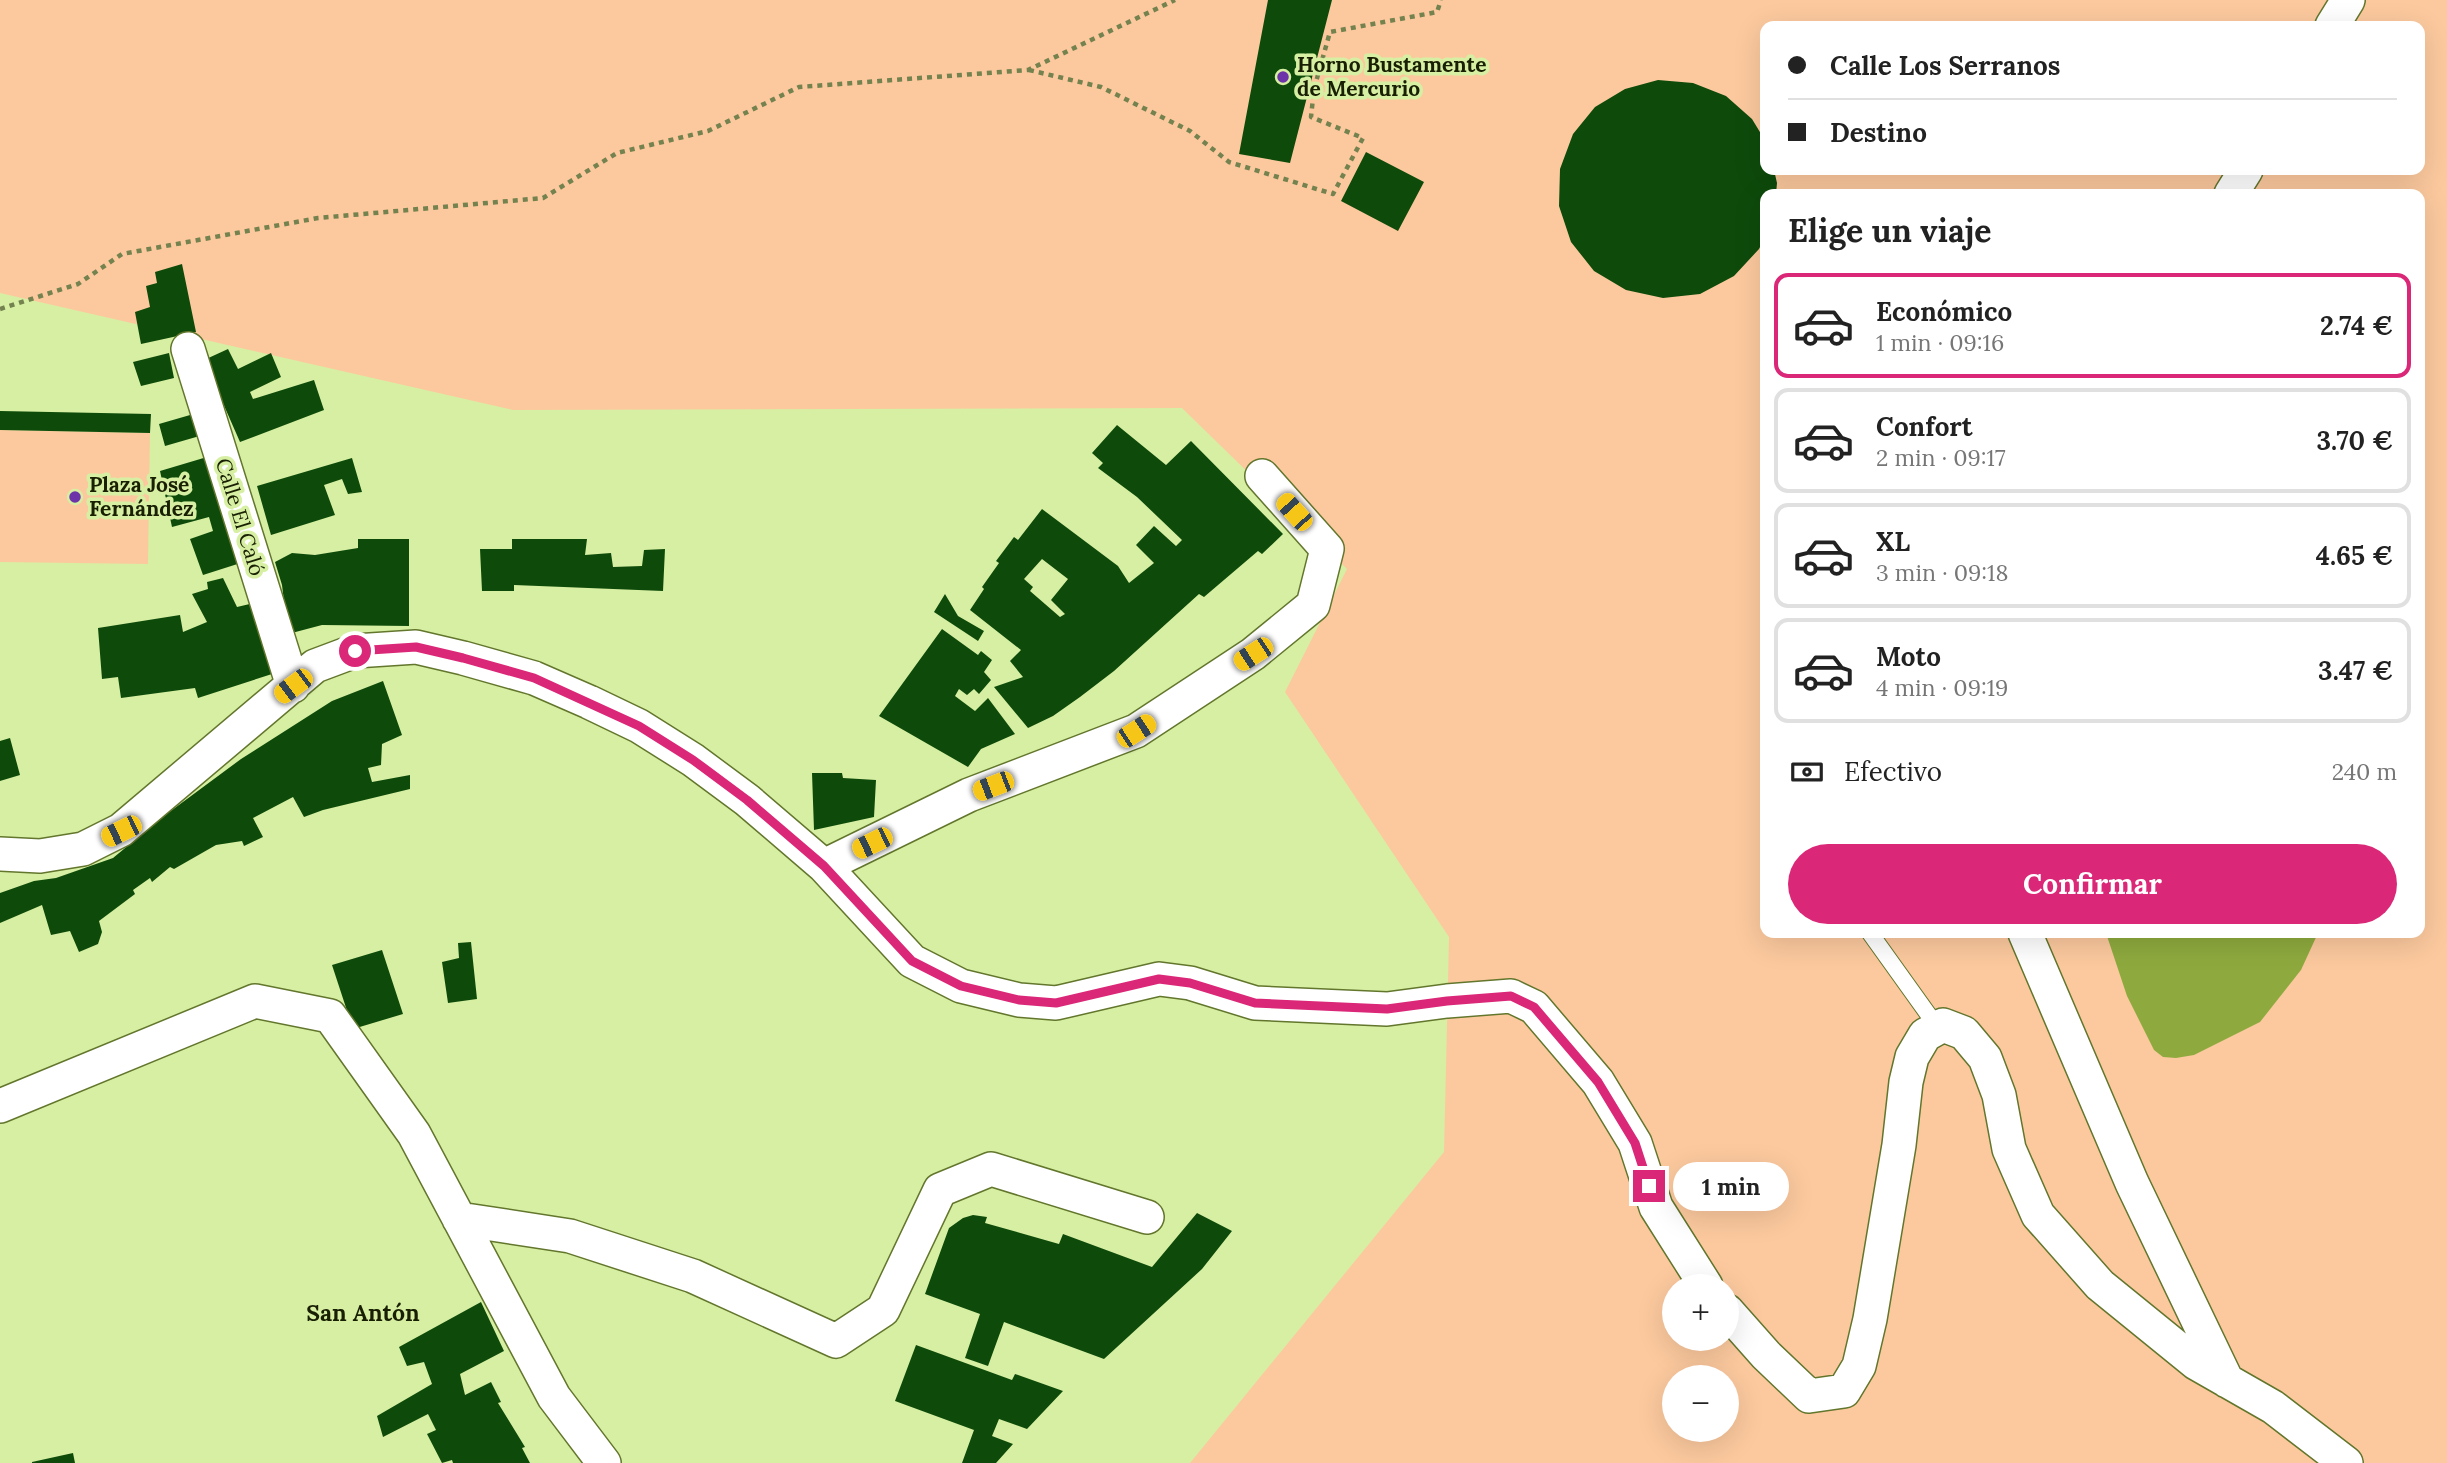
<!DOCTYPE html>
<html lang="es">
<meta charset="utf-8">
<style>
body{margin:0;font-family:Lora,serif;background:#f6f6f6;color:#222;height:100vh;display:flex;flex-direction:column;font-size:26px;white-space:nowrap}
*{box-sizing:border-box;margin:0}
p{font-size:23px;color:#767676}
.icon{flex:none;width:38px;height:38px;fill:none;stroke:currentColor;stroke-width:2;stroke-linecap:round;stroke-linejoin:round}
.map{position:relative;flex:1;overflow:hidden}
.details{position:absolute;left:1760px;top:189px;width:665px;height:749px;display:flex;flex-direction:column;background:#fff;border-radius:14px;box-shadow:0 7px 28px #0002}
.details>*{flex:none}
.banner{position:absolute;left:1760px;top:21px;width:665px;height:154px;border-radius:14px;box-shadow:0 7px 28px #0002;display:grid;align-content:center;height:154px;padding:0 28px;background:#fff}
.controls{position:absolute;left:1662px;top:1274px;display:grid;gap:14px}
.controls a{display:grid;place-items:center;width:77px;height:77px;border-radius:50%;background:#fff;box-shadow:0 7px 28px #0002;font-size:35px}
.end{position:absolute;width:32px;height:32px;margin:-16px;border:9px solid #db2777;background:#fff;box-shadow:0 0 0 4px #fff}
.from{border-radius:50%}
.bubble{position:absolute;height:49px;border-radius:24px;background:#fff;box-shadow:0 7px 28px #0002;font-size:23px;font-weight:700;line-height:49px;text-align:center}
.car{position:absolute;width:21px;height:42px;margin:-21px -10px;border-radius:9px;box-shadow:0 0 5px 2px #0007;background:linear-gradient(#f5c518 24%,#345 0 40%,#f5c518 0 76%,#345 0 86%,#f5c518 0)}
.banner b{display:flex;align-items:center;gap:24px;height:66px;font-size:26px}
.banner b+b{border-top:2px solid #e0e0e0}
.banner i{width:18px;height:18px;background:#222}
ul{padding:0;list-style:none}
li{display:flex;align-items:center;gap:21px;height:105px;margin:0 14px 10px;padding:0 14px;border:4px solid #e0e0e0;border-radius:14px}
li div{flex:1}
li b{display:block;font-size:26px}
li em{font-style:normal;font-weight:700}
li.selected{border-color:#db2777}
li>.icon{width:63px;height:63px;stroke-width:1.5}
h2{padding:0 28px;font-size:32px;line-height:84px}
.pay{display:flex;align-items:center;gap:18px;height:77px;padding:0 28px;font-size:26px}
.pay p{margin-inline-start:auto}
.primary-button{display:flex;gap:14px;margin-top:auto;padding:14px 28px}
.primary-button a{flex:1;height:80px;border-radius:42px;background:#db2777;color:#fff;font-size:28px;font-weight:700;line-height:80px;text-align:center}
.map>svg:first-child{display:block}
.green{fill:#fcc99e;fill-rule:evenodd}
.water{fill:#8eaa3e}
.building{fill:#0e4b0b;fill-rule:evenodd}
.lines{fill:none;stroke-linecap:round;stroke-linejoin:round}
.lane-casing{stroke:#62762c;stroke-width:18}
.street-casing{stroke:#62762c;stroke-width:36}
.path{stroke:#73824f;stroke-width:4.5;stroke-dasharray:5 5;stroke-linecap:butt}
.lane{stroke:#fff;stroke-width:16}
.street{stroke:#fff;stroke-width:33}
.route{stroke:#db2777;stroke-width:9}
.poi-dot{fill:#6d33a9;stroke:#d7efa3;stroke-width:2.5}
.labels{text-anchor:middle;stroke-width:7;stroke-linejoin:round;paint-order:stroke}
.poi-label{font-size:21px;font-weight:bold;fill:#181f02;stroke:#d7efa3;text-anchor:start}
.street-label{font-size:21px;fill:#181f02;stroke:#d7efa3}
.neighbourhood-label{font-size:23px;font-weight:bold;fill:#181f02;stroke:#d7efa3}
</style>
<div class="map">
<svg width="2447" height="1463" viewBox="0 0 2447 1463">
<rect width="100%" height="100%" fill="#d7efa3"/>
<path class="green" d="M0,0H2447V1463H1190L1444,1152L1449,937L1285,692L1347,569L1182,408L513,410L0,293ZM1766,26H2420V170H1766ZM1766,194H2420V933H1766ZM1675,1286H1727V1339H1675ZM1675,1377H1727V1430H1675Z
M0,430L150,433L148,564L0,562Z"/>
<path class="water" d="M2106,933H2318L2301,970L2260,1022L2194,1055L2176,1058L2163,1057L2154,1050L2127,996Z"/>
<path class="building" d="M1268,0H1332L1290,163L1239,154Z
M1658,80L1693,83L1726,96L1752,119L1766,142V170H1774L1777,183L1776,194H1766V235L1759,249L1734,276L1700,294L1663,298L1626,290L1594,271L1571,242L1559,206L1560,169L1573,134L1595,107L1625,89Z
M1366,152L1424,182L1398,231L1341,201Z
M182,264L196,332L141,344L135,312L150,307L146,286L157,283L155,272Z
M228,349L238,369L271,353L281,377L250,392L253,399L314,380L324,410L240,442L204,360Z
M169,353L174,378L141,386L133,362Z
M0,411L151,414L150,433L0,430Z
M197,413L203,435L165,446L159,424Z
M1117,425L1166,465L1191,441L1283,534L1262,554L1258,551L1204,597L1199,594L1114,671L1080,697L1053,716L1028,728L994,687L1023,677L1010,661L1021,650L970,610L984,589L982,587L999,563L996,561L1014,537L1018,540L1042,509L1118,566L1129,583L1154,563L1136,545L1154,526L1176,546L1182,540L1137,497L1098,468L1103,463L1092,453ZM1042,559L1068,579L1051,600L1065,614L1060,617L1030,591L1033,587L1024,579Z
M217,454L250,560L203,575L190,539L213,531L209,517L172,527L160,471Z
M352,458L362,492L348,494L342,479L324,485L335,515L271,535L257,486Z
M358,539H409V626L322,625L288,634L282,585L275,562L292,553L315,555L358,548Z
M512,539H587L585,555L611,553L613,567L642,566L644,550L665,549L663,591L514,585V591H482L480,549H512Z
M223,578L237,607L262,601L272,674L198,698L195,688L121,698L118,677L102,679L98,628L180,615L183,632L207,622L192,594L208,589L207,582Z
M945,594L958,616L984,631L978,641L934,612Z
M942,629L978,655L981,651L992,660L984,672L991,680L979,694L974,689L967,695L959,689L955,696L975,711L988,698L1015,734L981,749L968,767L879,716Z
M383,681L402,735L382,744L381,765L368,768L372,782L410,775V789L323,810L304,817L293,797L253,818L263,837L244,846L242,841L216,845L174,869L170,867L152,882L150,878L133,890L135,894L99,921L102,932L98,944L79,952L70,931L51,935L42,905L0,923V893L34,881L56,878L113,858L164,816L241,759L332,701Z
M10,738L20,775L0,781V741Z
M812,773H842L843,778L876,780L874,817L814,830Z
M471,942L477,999L448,1003L442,962L459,958L458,943Z
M382,950L403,1014L353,1029L332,965Z
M1197,1213L1232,1231L1202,1269L1104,1359L1004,1322L988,1366L965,1358L980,1314L925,1294L949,1228L963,1218L973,1215L987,1217L985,1223L1059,1244L1063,1234L1152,1267Z
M481,1302L504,1351L460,1374L465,1395L491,1382L501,1402L498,1403L525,1447L522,1448L530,1463H453L452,1460L442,1463L427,1434L436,1430L428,1414L383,1437L377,1416L432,1384L424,1362L407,1366L399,1347Z
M916,1345L1012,1380L1015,1374L1063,1391L1027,1429L999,1419L992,1436L1013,1444L996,1463H962L974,1430L895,1401Z
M73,1453L75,1463H32V1462Z"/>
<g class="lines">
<defs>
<path id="lane" d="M1870,933L1938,1028"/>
<path id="street" d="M2332,26L2348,0
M2231,194L2246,170
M188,349L293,686
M0,854L40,856L83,849L121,830L315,666L355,651L416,647L463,658L534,678L589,702L639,726L693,760L747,800L824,866L912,961L961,986L1019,1000L1056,1003L1159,979L1190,983L1255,1003L1387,1009L1447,1001L1511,996L1534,1007L1598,1082L1635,1143L1656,1207L1706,1286
M824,866L969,795L1136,731L1253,654L1313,605L1327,549L1262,476
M2025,933L2132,1183L2227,1381
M0,1106L255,1001L330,1016L414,1134L554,1397L604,1463
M459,1219L570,1236L693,1276L836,1341L883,1310L940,1190L991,1169L1147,1217
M1727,1311L1766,1355L1809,1396L1844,1391L1859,1366L1870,1319L1899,1145L1906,1082L1912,1057L1925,1035L1943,1025L1964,1033L1985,1058L1999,1095L2009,1149L2038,1215L2100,1285L2196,1363L2273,1407L2346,1463"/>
</defs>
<use href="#lane" class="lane-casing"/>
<use href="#street" class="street-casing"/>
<path class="path" d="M1029,70L1101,87L1190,131L1229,162L1333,194L1363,138L1311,117L1314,89L1330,32L1437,12L1441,0
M0,309L78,284L122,254L318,218L543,198L617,153L708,131L799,87L1028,70L1175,0"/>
<use href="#lane" class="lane"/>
<use href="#street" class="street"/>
</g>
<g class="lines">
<path class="route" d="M355,651L416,647L463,658L534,678L639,726L693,760L747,800L824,866L912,961L961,986L1019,1000L1056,1003L1159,979L1190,983L1255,1003L1387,1009L1447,1001L1511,996L1534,1007L1598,1082L1635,1143L1649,1186"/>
</g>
<g class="poi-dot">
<circle cx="1283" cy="77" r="7"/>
<circle cx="75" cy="497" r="7"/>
</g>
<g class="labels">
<g class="poi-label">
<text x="1297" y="72">Horno Bustamente<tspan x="1297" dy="24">de Mercurio</tspan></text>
<text x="89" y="492">Plaza José<tspan x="89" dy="24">Fernández</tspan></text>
</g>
<g class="street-label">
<text transform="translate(240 517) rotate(73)" y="7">Calle El Caló</text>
</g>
<g class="neighbourhood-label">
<text x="363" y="1321">San Antón</text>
</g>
</g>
</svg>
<div class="controls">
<a>+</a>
<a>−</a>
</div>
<i class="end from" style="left:355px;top:651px"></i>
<i class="end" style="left:1649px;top:1186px"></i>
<div class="bubble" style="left:1673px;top:1162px;width:116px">1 min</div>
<i class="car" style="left:1294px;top:512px;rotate:318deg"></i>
<i class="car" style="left:1253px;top:654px;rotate:237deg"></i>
<i class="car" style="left:293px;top:686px;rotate:233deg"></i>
<i class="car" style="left:1136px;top:731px;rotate:57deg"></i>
<i class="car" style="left:993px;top:786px;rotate:249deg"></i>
<i class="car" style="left:121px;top:831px;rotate:244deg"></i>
<i class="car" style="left:872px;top:843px;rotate:244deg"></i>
<div class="banner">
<b><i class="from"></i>Calle Los Serranos</b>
<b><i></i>Destino</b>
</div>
<section class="details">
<h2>Elige un viaje</h2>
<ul>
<li class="selected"><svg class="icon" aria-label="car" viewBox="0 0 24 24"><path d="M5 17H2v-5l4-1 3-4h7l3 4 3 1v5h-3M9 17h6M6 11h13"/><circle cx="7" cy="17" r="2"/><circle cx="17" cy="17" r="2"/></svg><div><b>Económico</b><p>1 min · 09:16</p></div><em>2.74 €</em></li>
<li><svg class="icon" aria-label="car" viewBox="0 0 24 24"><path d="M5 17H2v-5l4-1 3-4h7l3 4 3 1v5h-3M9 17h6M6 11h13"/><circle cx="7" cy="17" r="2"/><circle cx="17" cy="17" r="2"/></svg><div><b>Confort</b><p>2 min · 09:17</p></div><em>3.70 €</em></li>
<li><svg class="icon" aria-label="car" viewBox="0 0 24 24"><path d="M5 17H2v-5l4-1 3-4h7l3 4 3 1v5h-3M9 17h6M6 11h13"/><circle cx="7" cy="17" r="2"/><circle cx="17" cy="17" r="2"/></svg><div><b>XL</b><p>3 min · 09:18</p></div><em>4.65 €</em></li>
<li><svg class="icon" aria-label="car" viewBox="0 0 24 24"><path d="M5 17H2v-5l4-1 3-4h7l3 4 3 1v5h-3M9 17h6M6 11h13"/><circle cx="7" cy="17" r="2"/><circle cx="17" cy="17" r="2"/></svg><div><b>Moto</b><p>4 min · 09:19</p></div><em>3.47 €</em></li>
</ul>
<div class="pay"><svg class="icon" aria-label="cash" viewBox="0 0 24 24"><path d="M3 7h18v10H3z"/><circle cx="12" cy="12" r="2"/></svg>Efectivo<p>240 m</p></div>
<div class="primary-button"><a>Confirmar</a></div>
</section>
</div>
